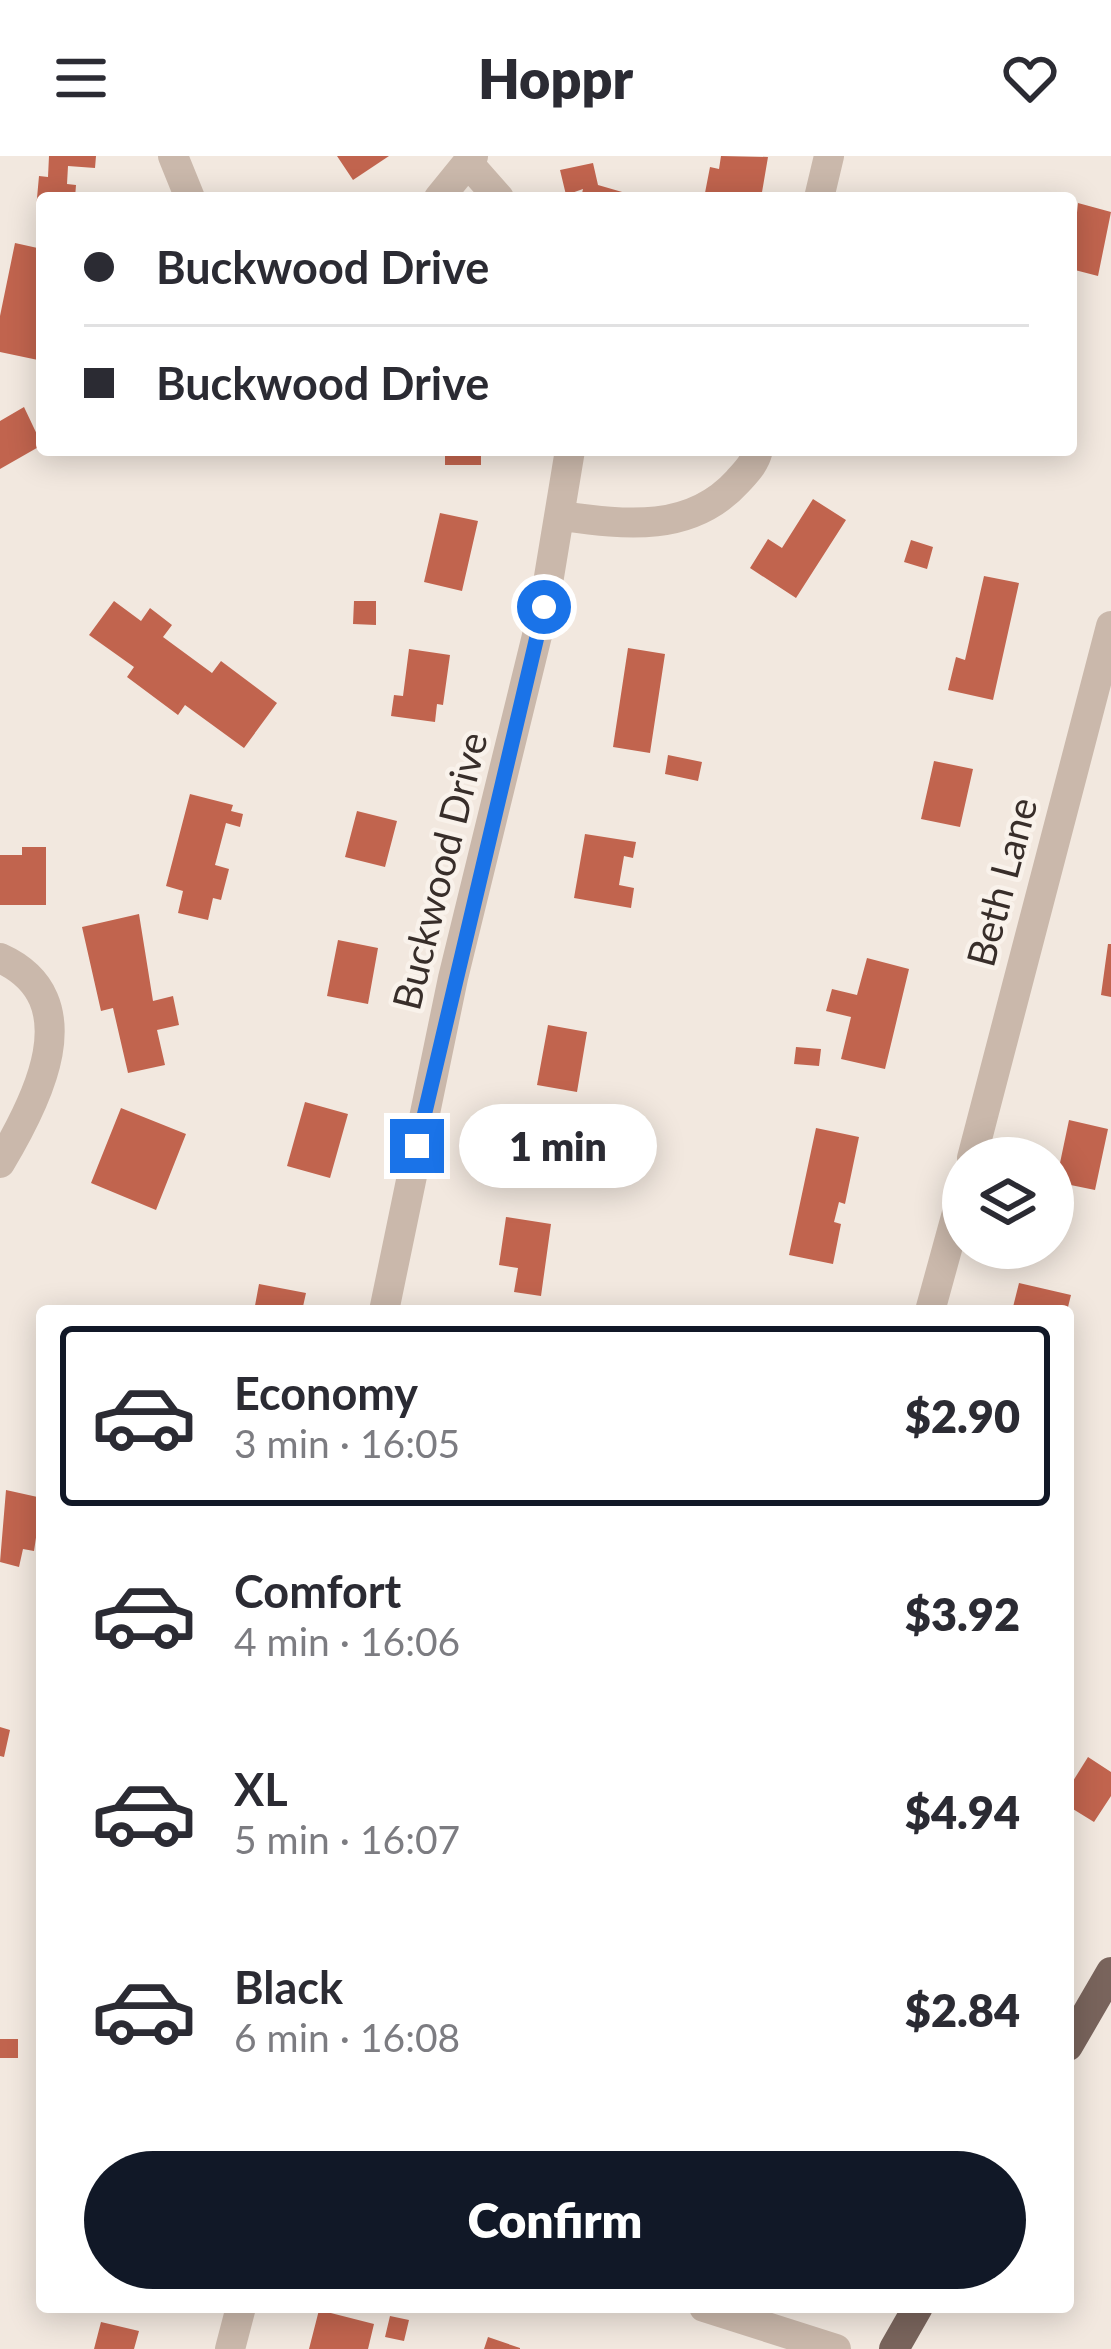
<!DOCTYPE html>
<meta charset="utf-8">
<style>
body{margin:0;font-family:Lato,sans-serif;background:#f2f2f3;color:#2b2b33;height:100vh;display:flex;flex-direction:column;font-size:45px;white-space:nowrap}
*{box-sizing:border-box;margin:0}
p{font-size:39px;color:#7c7c81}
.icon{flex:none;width:66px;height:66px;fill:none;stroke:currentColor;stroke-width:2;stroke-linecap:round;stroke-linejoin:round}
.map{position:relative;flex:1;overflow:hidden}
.side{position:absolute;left:36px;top:1149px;width:1038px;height:1008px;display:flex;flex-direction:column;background:#fff;border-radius:12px;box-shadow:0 6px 30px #0003}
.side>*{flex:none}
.banner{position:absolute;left:36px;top:36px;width:1041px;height:264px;border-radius:12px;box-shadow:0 6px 30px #0003;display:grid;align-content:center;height:264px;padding:0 48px;background:#fff}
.fabs{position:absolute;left:942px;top:981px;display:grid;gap:24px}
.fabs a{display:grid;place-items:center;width:132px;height:132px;border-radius:50%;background:#fff;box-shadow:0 6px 30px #0003;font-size:60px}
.end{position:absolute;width:54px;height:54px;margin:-27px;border:15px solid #1a73e8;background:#fff;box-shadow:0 0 0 6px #fff}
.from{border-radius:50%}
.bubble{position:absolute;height:84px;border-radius:42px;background:#fff;box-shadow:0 6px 30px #0003;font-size:39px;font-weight:800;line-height:84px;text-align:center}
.banner b{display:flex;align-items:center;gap:42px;height:114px;font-size:45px}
.banner b+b{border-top:3px solid #e1e1e2}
.banner i{width:30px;height:30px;background:#2b2b33}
ul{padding:21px 0 0;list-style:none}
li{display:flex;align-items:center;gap:36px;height:180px;margin:0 24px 18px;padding:0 24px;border:6px solid transparent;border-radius:12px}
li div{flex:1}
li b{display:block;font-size:45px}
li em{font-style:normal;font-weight:800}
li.current{border-color:#111827}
li>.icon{width:108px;height:108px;stroke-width:1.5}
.action{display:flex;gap:24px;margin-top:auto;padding:24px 48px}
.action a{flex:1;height:138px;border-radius:72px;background:#111827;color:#fff;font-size:48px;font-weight:800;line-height:138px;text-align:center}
header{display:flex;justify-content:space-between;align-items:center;height:156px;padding:0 48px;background:#fff;font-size:54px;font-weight:800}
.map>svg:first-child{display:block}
.building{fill:#c1644e}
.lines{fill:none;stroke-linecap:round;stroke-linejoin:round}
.minor{stroke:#cab8ab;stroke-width:30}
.major{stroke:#79645c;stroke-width:30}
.route{stroke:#1a73e8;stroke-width:15}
.labels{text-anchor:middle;stroke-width:9;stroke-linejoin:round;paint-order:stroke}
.street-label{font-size:39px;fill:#382e2a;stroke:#f9f2eb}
</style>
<header><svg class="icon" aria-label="menu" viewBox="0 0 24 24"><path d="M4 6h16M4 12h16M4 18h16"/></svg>Hoppr<svg class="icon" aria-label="heart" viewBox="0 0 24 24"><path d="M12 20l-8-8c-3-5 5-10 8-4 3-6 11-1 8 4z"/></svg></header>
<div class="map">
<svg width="1111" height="2193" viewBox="0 0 1111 2193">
<rect width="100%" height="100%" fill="#f2e8df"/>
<path class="building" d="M49,0H96L95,12L68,10L67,28L76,29L75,42H42V53H36L39,20L48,21Z
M337,0H389L353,24Z
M721,0L768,1L761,42H704L710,11L719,13Z
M593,7L598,29L629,38L628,42H581L583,33L566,39L560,14Z
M1078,47L1111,56L1098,120L1071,113Z
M15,87L42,93L38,204L0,196V160Z
M24,251L42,289L0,313V265Z
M445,294H481V309H445Z
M813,343L846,364L796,442L750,412L768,383L782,392Z
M440,357L478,365L462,435L424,426Z
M911,384L933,391L927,413L904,406Z
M984,420L1019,427L993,544L948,534L956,501L965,504Z
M114,445L141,465L150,452L172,469L163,481L212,517L221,505L277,547L244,592L185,549L178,559L127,521L134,511L89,479Z
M354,445H376V469L353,468Z
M628,492L665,498L650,597L613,591Z
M409,493L450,499L443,549L437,548L435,566L391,560L394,539L403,540Z
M668,599L702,606L698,625L665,618Z
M934,605L973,613L960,671L921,663Z
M190,638L233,649L231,655L243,658L240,671L226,667L215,709L229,713L221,744L213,742L208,764L178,757L183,735L166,730Z
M357,655L397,665L385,711L345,701Z
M585,678L636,686L633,702L624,700L619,729L634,732L631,752L574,742Z
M22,691H46V749H0V699H22Z
M139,758L153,845L173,840L179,869L157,874L165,909L128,917L113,852L101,855L82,771Z
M338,784L378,792L368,848L327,840Z
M1108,788H1111V841L1101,839Z
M867,802L909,813L885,913L841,903L851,861L826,855L832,833L857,839Z
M548,869L587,876L577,936L537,929Z
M796,891L821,893L819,910L794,908Z
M305,946L348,958L330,1022L287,1010Z
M121,952L186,978L156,1054L91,1027Z
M1069,964L1108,973L1095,1034L1056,1026Z
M816,972L859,981L845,1048L839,1046L834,1066L841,1068L833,1108L789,1099Z
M506,1061L551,1068L541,1140L514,1136L518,1112L499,1109Z
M1019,1127L1071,1139L1067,1155H1012Z
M259,1128L306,1137L302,1155H254Z
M6,1334L42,1342L34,1395L23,1393L19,1411L0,1406Z
M0,1571L10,1574L4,1601L0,1600Z
M1088,1601L1111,1616V1640L1094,1666L1068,1650V1633Z
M0,1883H18V1902H0Z
M319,2154L374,2168L368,2193H309Z
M390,2160L409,2164L404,2185L385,2181Z
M101,2166L139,2175L134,2193H94Z
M488,2181L520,2192V2193H484Z"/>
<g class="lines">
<path class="minor" d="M173,0L190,42
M469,8L499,42
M439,42L473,0
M819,42L829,0
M562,360C626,369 691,377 738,325C747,315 755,307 758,294
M0,802C91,843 36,947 0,1007
M972,1002L1111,470
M384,1155L453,822L544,451L570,294
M930,1155L963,1035
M704,2151L836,2193
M230,2193L241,2151"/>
<path class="major" d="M1068,1890L1111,1816
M894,2193L918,2151"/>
</g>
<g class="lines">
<path class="route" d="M417,990L544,451"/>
</g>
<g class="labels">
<g class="street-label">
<text transform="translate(440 715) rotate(-76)" y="14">Buckwood Drive</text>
<text transform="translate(1002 726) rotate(-75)" y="14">Beth Lane</text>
</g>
</g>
</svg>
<div class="fabs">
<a><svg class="icon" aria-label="layers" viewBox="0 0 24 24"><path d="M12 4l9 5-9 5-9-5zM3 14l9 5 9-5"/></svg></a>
</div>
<i class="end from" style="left:544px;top:451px"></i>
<i class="end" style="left:417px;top:990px"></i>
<div class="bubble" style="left:459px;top:948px;width:198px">1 min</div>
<div class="banner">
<b><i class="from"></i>Buckwood Drive</b>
<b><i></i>Buckwood Drive</b>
</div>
<section class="side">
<ul>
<li class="current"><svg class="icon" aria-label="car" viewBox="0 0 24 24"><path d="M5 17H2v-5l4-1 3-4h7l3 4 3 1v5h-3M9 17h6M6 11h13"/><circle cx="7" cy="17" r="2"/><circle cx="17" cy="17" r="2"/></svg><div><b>Economy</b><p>3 min · 16:05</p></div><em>$2.90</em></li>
<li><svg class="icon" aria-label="car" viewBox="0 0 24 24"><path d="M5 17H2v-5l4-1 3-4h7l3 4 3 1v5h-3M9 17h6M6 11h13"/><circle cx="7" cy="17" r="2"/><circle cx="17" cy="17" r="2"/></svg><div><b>Comfort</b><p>4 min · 16:06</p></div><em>$3.92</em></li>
<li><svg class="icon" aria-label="car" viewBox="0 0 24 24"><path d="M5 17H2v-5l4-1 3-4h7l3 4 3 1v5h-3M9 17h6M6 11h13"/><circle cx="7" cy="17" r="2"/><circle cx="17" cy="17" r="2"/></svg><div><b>XL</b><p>5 min · 16:07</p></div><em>$4.94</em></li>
<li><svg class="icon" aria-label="car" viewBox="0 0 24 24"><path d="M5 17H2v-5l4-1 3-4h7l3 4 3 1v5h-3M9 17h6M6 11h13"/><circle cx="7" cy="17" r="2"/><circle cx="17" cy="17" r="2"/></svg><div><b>Black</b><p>6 min · 16:08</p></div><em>$2.84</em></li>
</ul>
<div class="action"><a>Confirm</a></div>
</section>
</div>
